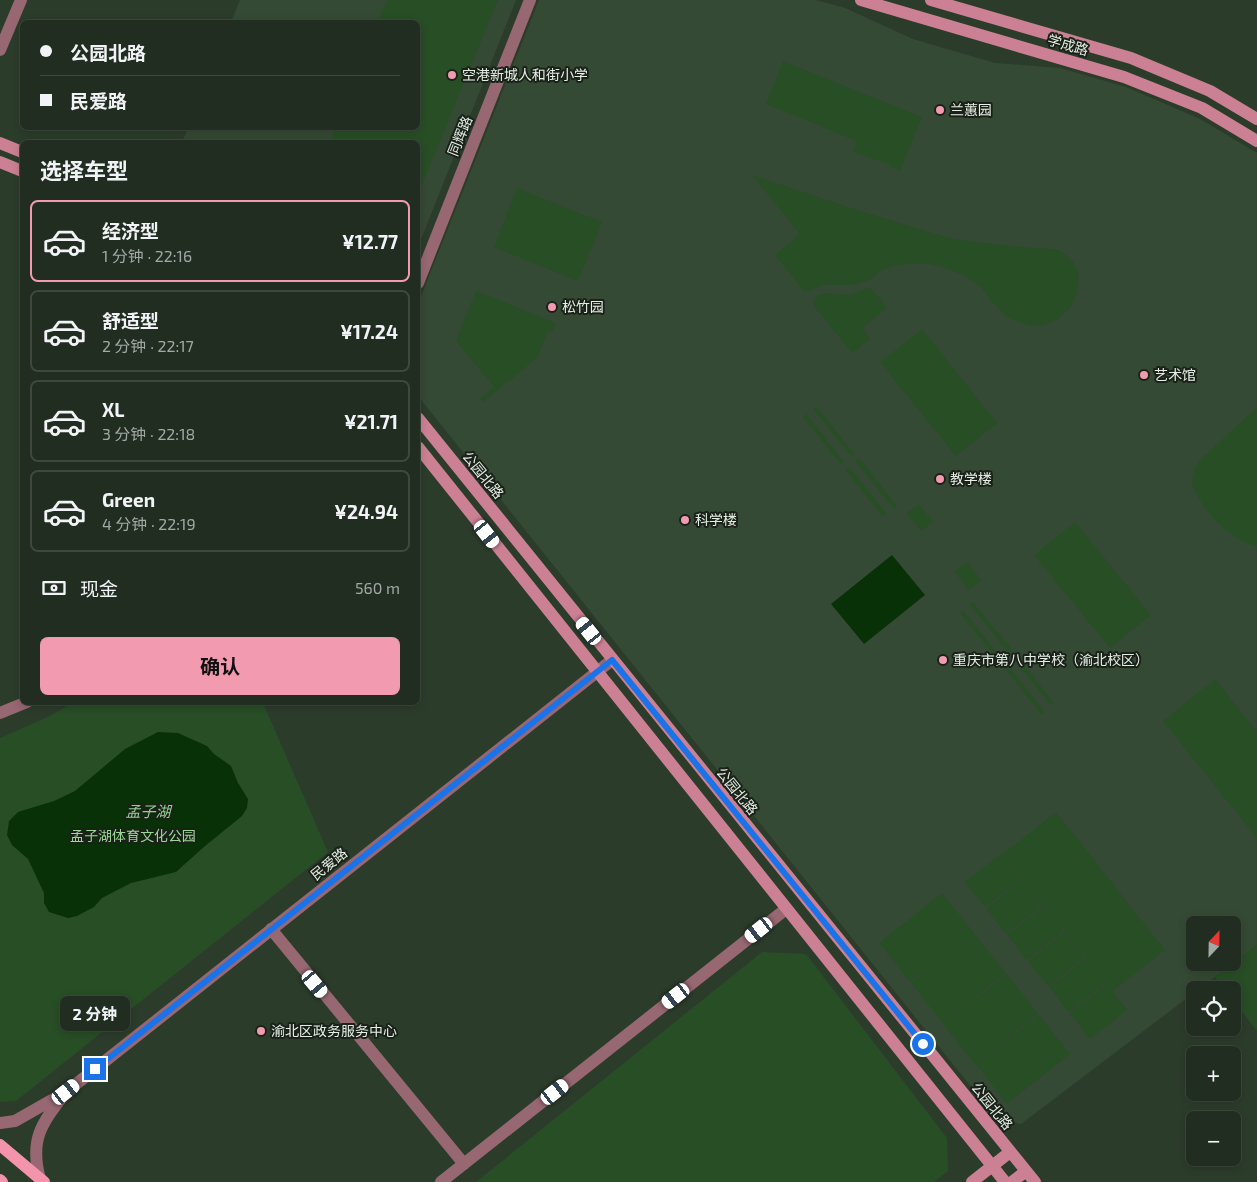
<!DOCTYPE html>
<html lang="zh">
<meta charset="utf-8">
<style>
body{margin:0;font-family:"Exo 2","Noto Sans SC",sans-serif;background:#2d392d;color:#f1f3f6;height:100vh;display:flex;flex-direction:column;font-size:19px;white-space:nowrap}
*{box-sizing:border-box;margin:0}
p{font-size:16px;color:#a2a8a5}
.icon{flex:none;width:28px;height:28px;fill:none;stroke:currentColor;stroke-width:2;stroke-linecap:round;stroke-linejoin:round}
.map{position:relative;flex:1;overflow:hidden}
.side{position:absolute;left:20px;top:140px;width:400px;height:565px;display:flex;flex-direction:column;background:#212d20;border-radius:8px;box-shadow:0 2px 8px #0003,0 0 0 1px #3e493e}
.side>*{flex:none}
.banner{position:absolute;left:20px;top:20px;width:400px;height:110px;border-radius:8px;box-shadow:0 2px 8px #0003,0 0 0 1px #3e493e;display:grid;align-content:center;height:110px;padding:0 20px;background:#212d20}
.needle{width:32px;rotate:22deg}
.fabs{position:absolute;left:1186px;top:916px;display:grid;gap:10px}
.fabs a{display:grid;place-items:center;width:55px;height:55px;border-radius:8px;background:#212d20;box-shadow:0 2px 8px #0003,0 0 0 1px #3e493e;font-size:25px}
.end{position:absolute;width:22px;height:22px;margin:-11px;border:6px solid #1a73e8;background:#fff;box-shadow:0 0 0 2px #fff}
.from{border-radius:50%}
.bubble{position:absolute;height:35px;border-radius:8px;background:#212d20;box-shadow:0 2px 8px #0003,0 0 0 1px #3e493e;font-size:16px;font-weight:700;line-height:35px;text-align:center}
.car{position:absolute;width:15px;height:30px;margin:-15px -8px;border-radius:6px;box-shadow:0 0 4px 1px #0007;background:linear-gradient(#fff 24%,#345 0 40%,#fff 0 76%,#345 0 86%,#fff 0)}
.banner b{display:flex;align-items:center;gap:18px;height:48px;font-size:19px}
.banner b+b{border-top:1px solid #3e493e}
.banner i{width:12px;height:12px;background:#f1f3f6}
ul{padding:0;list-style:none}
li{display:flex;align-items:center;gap:15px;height:82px;margin:0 10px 8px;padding:0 10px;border:2px solid #3e493e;border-radius:8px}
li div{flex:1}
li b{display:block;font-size:19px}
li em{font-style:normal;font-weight:700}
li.current{border-color:#f29aaf}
li>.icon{width:45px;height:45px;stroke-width:1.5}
h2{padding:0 20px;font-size:22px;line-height:60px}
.pay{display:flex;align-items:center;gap:12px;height:55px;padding:0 20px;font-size:19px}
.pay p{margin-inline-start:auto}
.button{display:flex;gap:10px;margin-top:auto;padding:10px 20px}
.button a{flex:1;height:58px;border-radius:8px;background:#f29aaf;color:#111;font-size:20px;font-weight:700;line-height:58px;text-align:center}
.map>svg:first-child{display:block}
.built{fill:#354a34;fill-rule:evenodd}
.green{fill:#284e26}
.water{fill:#083107}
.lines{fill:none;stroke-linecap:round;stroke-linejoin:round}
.tertiary{stroke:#976772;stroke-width:12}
.secondary{stroke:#cc8093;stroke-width:12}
.primary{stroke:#f493ac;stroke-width:12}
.route{stroke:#1a73e8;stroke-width:6}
.poi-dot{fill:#f29aaf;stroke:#1a2119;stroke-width:2}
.labels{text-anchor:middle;stroke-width:4;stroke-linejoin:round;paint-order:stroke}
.street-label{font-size:14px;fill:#e5efe4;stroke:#1a2119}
.poi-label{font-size:14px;fill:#e5efe4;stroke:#1a2119;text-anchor:start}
.park-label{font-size:14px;fill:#9bd896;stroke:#1a2119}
.water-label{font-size:15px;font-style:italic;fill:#93d18f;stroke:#1a2119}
</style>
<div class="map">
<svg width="1257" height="1182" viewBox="0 0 1257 1182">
<rect width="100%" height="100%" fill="#2c3c2b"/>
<path class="built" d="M240,0H516L418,247V142H182L188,128H418V22H231Z
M539,0H816L845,8L913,39L995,63L1060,68L1126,87L1200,119L1257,153V945L1021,1124L996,1118L418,396V304ZM1195,925H1232V962H1195Z"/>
<path class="green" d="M387,0H498L421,187L418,190V142H330L336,128H418V22H378Z
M783,61L922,117L900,171L889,166V164L853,152L857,141L766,104Z
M752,175C803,192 854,210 907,225C924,230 943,237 961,240C986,244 1011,245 1036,248C1044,249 1056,248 1062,252C1099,274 1069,332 1030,325C1005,321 996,306 981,288C971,277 949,268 934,265C919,262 899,264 885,269C878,272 873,279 866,281C852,287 839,284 825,285C817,286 812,292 804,291L775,255L800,234Z
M517,188L602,222L578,281L494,247Z
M868,288L872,289L887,308L862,328L870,339L852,353L813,305L816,296L825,293L851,295Z
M476,291L556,323L552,333L548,331L537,358L483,402L480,399L494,387L456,341Z
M922,329L997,423L956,456L880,362Z
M816,406L854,454L851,456L813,409Z
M1257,407V546C1232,542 1202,510 1193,487C1190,479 1195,468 1199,461Z
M806,414L844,462L841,464L803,417Z
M859,458L897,506L894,509L855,461Z
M849,467L887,514L883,517L845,469Z
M919,504L933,522L921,531L907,513Z
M1075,522L1151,615L1110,648L1034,555Z
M967,562L981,580L969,590L955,572Z
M973,602L1012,650L1008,652L970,605Z
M963,610L1001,658L998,660L960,613Z
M1016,655L1054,703L1051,705L1013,658Z
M1006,663L1044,711L1041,714L1003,666Z
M1215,679L1257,732V838L1163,721Z
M72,703H263L328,852L16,1101L0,1102V738L50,716Z
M1056,812L1165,950L1113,991L1033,891L1043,905L1006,934L986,909L1023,879L1003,854Z
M1002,853L1022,879L985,907L965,882Z
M942,893L974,933L910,982L879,943Z
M1044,906L1064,931L1027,960L1007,935Z
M1065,932L1085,957L1048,986L1028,961Z
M974,933L1006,973L943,1023L911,983Z
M1257,945V1031L1233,1000L1232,990H1225L1215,977Z
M762,952L806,954L947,1138L948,1171L934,1182H476Z
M1086,958L1106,983L1069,1012L1049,987Z
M1007,974L1038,1014L975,1064L943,1024Z
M1107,984L1127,1010L1090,1039L1070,1013Z
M1039,1015L1070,1054L1007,1104L976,1064Z"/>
<path class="water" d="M892,555L925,595L864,644L831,604Z
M158,732L178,733L207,746L214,754L231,766L238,783L248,799L247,808L242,816L205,846L176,872L131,883L102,898L94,907L77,916L68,918L49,912L44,903V893L28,859L12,845L7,835L9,821L18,812L54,801L75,791L125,749Z"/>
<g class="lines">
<path class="tertiary" d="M0,50L21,0
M418,283L530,0
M0,713L27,702
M271,929L464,1164
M66,1092L612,660
M0,1123L15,1121L66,1092C42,1123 29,1139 40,1179
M441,1182L786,909"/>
<path class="secondary" d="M861,0L1124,77L1202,108L1257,141
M931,0L1131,58L1210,91L1257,119
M0,143L22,152
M0,162L22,171
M418,418L1035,1182
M418,447L1005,1182
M972,1182L1010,1152
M1012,1182L1026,1171"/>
<path class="primary" d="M0,1145L44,1182
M0,1180L2,1182"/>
</g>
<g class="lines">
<path class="route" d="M95,1069L612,660L923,1044"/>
</g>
<g class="poi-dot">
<circle cx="452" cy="75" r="5"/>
<circle cx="940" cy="110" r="5"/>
<circle cx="552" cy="307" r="5"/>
<circle cx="1144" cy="375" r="5"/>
<circle cx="940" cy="479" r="5"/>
<circle cx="685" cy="520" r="5"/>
<circle cx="943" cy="660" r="5"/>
<circle cx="261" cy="1031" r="5"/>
</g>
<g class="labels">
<g class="street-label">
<text transform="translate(1068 45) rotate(16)" y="5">学成路</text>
<text transform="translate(460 136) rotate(-68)" y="5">同辉路</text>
<text transform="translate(483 475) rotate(51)" y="5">公园北路</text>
<text transform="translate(737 791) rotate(51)" y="5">公园北路</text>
<text transform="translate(329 864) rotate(-39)" y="5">民爱路</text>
<text transform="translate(992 1106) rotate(51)" y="5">公园北路</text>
</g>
<g class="poi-label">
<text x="462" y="80">空港新城人和街小学</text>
<text x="950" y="115">兰蕙园</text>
<text x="562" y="312">松竹园</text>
<text x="1154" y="380">艺术馆</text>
<text x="950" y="484">教学楼</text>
<text x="695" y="525">科学楼</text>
<text x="953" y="665">重庆市第八中学校（渝北校区）</text>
<text x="271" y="1036">渝北区政务服务中心</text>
</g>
<g class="park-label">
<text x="133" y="841">孟子湖体育文化公园</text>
</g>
<g class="water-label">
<text x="148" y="817">孟子湖</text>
</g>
</g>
</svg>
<div class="fabs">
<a><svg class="needle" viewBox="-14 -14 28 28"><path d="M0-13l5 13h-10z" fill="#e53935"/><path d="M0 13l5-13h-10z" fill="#a2a8a5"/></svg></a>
<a><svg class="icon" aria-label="locate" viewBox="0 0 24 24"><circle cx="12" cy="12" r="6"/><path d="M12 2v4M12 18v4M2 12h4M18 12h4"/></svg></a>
<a>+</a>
<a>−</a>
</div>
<i class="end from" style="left:923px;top:1044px"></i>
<i class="end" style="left:95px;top:1069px"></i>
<div class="bubble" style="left:60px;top:996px;width:70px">2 分钟</div>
<i class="car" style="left:487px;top:534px;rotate:142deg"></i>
<i class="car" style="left:589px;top:631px;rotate:321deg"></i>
<i class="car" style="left:759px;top:930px;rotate:232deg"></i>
<i class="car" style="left:315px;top:984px;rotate:140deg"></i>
<i class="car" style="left:676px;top:996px;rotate:232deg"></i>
<i class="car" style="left:66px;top:1092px;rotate:52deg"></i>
<i class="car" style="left:555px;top:1092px;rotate:52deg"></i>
<div class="banner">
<b><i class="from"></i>公园北路</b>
<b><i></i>民爱路</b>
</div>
<section class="side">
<h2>选择车型</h2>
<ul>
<li class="current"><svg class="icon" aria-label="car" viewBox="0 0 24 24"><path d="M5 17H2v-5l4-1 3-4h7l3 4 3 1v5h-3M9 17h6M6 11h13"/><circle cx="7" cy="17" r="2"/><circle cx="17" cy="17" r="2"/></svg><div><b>经济型</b><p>1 分钟 · 22:16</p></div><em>¥12.77</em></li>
<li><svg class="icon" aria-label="car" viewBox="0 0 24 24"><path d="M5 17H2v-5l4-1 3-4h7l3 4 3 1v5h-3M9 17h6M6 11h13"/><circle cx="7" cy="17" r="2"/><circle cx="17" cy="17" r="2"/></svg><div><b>舒适型</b><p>2 分钟 · 22:17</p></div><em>¥17.24</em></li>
<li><svg class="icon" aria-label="car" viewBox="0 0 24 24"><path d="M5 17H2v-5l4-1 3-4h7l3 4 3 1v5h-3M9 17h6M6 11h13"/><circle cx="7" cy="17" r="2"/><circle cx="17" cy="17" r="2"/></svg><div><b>XL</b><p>3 分钟 · 22:18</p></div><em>¥21.71</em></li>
<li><svg class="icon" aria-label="car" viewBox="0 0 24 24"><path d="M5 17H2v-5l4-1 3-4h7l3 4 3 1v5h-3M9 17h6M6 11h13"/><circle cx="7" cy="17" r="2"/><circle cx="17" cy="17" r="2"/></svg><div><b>Green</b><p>4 分钟 · 22:19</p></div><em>¥24.94</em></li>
</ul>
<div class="pay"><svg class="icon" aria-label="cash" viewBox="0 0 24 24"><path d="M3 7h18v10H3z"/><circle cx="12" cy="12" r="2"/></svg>现金<p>560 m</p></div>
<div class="button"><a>确认</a></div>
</section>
</div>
